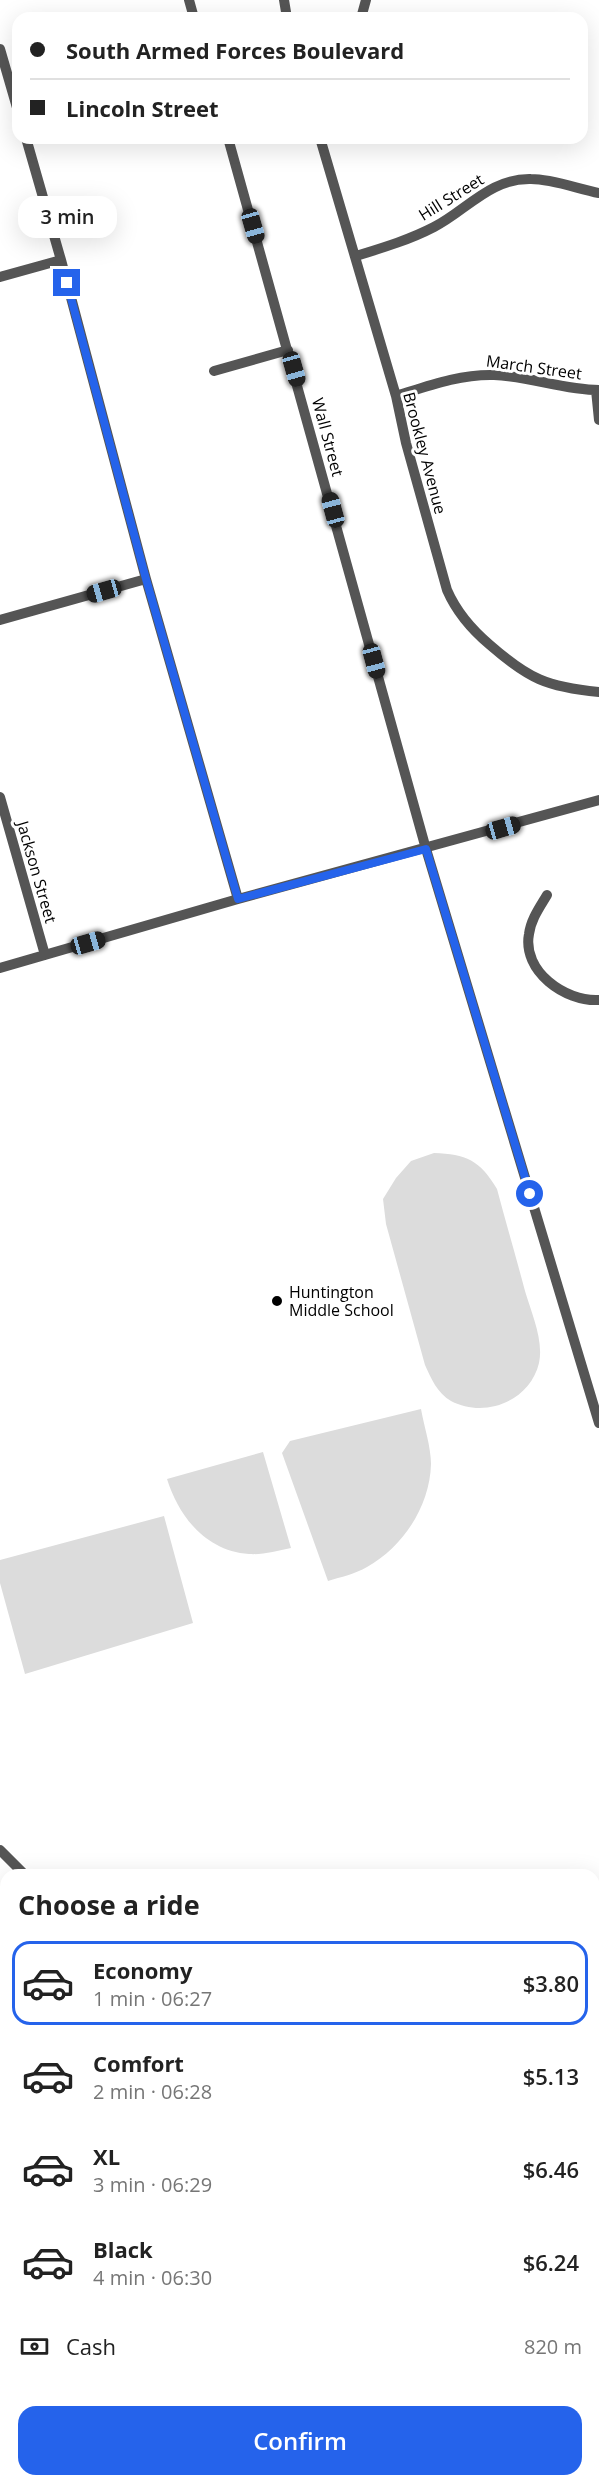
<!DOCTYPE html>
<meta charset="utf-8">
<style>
body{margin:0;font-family:"Open Sans",sans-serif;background:#f6f6f6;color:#222;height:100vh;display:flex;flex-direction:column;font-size:22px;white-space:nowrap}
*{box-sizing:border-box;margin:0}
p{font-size:20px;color:#767676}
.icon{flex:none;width:33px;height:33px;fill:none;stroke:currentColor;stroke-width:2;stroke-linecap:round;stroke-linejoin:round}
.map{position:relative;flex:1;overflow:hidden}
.sheet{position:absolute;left:0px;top:1869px;width:600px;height:618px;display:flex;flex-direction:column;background:#fff;border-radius:18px 18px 0 0;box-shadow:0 6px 24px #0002}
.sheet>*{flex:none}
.hud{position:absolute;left:12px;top:12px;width:576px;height:132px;border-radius:18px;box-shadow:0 6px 24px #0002;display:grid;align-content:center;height:132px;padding:0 18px;background:#fff}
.end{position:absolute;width:27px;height:27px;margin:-14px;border:8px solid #2563eb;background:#fff;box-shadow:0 0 0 3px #fff}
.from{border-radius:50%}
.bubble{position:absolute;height:42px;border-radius:18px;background:#fff;box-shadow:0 6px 24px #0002;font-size:20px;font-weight:600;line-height:42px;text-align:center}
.car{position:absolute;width:18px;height:36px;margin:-18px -9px;border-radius:8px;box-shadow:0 0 4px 2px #0007;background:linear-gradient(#222 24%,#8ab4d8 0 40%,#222 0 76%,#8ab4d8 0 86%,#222 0)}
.hud b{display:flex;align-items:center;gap:21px;height:57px;font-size:22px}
.hud b+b{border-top:2px solid #e0e0e0}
.hud i{width:15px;height:15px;background:#222}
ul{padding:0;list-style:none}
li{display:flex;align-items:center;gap:18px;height:84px;margin:0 12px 9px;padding:0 6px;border:3px solid transparent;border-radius:18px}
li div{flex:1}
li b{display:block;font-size:22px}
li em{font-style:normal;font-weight:600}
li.active{border-color:#2563eb}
li>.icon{width:54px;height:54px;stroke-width:1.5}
h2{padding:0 18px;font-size:27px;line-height:72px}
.pay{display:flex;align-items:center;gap:15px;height:66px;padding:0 18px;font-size:22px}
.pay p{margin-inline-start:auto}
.cta{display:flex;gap:12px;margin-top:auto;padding:12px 18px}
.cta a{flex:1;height:69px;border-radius:18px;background:#2563eb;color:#fff;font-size:24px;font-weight:600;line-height:69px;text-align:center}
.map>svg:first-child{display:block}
.green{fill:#dcdcdc}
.water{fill:#a3a3a3}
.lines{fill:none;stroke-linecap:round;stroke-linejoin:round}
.major-casing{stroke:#dbdbdb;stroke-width:14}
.minor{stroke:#555;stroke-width:10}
.major{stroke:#000;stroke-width:12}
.rail-casing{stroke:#000;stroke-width:5}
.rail{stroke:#fff;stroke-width:3;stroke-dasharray:9;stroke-linecap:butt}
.route{stroke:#2563eb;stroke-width:8}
.poi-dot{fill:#000;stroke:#fff;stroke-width:2}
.labels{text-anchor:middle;stroke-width:6;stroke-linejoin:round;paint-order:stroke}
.street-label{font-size:16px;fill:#000;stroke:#fff}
.poi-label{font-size:16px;fill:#000;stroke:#fff;text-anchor:start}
</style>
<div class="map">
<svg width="599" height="2487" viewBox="0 0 599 2487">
<rect width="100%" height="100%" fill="#fff"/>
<path class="green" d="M434,1153C466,1154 480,1160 497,1189C506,1223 516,1257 525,1291C531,1312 544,1340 539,1363C530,1401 485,1419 451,1401C437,1393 431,1378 425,1365L386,1224L383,1199L396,1178L411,1161Z
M421,1409C424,1426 431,1447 431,1464C430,1506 403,1547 367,1567C355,1574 341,1577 328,1581L282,1453L290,1441Z
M263,1452L291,1548C277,1551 263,1555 249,1554C206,1551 179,1517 167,1479Z
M164,1516L193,1623L25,1674L0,1583V1560Z"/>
<path class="water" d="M599,1971V2099L594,2101V1989Z"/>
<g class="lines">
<defs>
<path id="major" d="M594,2242L599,2239
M192,2487L202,2481"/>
</defs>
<use href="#major" class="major-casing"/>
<path class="minor" d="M189,0L194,18
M284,0L287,18
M361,18L366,0
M0,49L18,111
M26,138L61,260L146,579L238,899
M228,138L426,849L599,1423
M320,138L396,396L406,443L447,590C457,613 471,629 490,645C529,679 547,687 599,692
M356,256C382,248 409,240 434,227C467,210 490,178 531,179C553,179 578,189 599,193
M0,277L61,260
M214,371L288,350
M596,390L599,420
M396,396C428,386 460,374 494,375C530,376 563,390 599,390
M0,620L146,579
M0,797L45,955
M547,895C540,907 531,919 529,934C522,971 565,1002 599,1000
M0,968L238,899L599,800
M0,1850L25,1875
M0,1929L6,1922
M0,2038L6,2031
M0,2111L6,2117
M0,2217L3,2220L6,2218
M594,2376L599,2373
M445,2487L450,2481"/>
<use href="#major" class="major"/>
<defs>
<path id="rail" d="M594,2151L599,2149
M0,2340L6,2339"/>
</defs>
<use href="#rail" class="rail-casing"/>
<use href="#rail" class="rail"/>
</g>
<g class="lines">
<path class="route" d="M67,283L146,579L238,899L426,849L530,1194"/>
</g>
<circle class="poi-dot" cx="277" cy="1301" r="6"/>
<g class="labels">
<g class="street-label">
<text transform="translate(451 197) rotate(-32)" y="6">Hill Street</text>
<text transform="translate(534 367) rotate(8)" y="6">March Street</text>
<text transform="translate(328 437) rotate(75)" y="6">Wall Street</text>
<text transform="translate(425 453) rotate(75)" y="6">Brookley Avenue</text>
<text transform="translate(37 872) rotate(74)" y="6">Jackson Street</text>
</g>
<g class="poi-label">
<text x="289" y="1298">Huntington<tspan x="289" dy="18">Middle School</tspan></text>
</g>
</g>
</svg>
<i class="end from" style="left:530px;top:1194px"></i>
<i class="end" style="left:67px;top:283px"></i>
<div class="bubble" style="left:18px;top:196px;width:99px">3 min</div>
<i class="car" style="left:253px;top:226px;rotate:164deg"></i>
<i class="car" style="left:294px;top:369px;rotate:164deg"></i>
<i class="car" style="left:333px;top:510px;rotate:345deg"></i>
<i class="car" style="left:104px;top:591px;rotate:254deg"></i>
<i class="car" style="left:374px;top:661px;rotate:165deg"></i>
<i class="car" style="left:503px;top:828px;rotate:74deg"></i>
<i class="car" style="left:88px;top:943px;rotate:74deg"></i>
<div class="hud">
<b><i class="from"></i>South Armed Forces Boulevard</b>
<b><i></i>Lincoln Street</b>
</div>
<section class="sheet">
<h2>Choose a ride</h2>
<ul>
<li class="active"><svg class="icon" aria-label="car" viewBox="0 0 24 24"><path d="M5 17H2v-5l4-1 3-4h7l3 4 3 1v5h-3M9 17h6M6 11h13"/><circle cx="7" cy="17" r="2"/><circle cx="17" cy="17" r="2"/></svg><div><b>Economy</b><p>1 min · 06:27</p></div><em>$3.80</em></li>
<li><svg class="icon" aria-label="car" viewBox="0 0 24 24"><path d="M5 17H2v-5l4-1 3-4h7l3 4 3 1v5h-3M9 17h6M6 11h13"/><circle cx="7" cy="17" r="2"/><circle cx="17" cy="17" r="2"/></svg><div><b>Comfort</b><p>2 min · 06:28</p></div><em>$5.13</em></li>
<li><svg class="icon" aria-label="car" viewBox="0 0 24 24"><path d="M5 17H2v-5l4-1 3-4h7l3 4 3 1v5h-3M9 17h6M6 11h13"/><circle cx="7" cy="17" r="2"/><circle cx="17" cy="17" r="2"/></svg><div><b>XL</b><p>3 min · 06:29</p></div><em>$6.46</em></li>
<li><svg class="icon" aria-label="car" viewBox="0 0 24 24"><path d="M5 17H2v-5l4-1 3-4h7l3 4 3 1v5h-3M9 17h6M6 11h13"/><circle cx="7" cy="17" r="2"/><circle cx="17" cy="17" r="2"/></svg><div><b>Black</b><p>4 min · 06:30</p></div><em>$6.24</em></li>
</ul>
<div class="pay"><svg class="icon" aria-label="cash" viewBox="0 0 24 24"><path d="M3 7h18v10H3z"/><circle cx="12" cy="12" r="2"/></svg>Cash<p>820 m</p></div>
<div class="cta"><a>Confirm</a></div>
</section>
</div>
